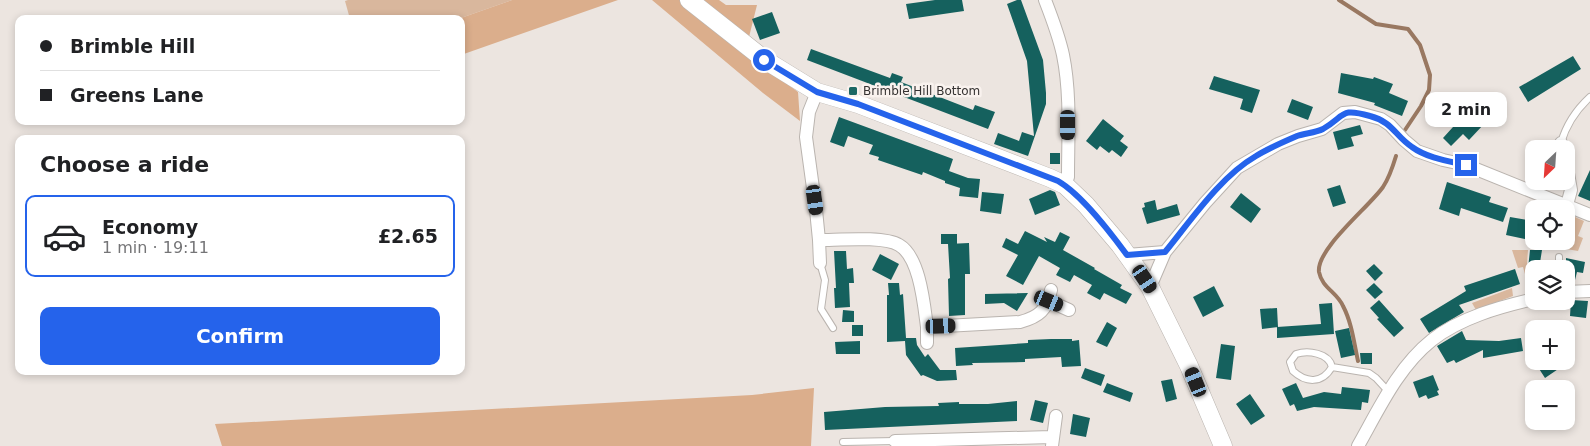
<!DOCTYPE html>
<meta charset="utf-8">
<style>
body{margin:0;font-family:"DejaVu Sans",sans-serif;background:#f6f6f6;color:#202124;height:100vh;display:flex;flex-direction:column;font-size:19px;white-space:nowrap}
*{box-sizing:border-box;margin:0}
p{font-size:16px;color:#757577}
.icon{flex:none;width:28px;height:28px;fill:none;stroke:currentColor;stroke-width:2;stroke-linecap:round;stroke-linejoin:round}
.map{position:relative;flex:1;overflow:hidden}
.drawer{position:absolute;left:15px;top:135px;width:450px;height:240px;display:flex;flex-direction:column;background:#fff;border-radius:10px;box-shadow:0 2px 8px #0003}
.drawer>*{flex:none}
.top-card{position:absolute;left:15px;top:15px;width:450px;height:110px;border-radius:10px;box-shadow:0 2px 8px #0003;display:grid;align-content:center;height:110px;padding:0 25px;background:#fff}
.needle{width:32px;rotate:205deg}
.controls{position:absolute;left:1525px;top:140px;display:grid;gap:10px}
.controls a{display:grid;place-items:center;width:50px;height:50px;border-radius:10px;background:#fff;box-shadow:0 2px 8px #0003;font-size:25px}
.end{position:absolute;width:22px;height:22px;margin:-11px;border:6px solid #2563eb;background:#fff;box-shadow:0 0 0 2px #fff}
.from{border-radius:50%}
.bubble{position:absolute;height:35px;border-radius:10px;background:#fff;box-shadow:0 2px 8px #0003;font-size:16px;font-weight:800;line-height:35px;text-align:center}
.car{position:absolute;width:15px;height:30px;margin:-15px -8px;border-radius:6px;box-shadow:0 0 4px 1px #0007;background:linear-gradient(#222 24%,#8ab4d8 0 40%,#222 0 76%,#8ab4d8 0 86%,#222 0)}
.top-card b{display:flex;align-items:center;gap:18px;height:48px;font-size:19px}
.top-card b+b{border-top:1px solid #e0e0e0}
.top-card i{width:12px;height:12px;background:#202124}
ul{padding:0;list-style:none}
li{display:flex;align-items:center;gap:15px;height:82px;margin:0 10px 8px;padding:0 15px;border:2px solid transparent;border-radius:10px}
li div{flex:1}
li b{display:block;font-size:19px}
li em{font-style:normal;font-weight:800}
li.on{border-color:#2563eb}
li>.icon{width:45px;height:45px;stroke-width:1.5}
h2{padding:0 25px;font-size:22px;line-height:60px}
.action{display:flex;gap:10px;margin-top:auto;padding:10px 25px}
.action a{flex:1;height:58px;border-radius:10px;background:#2563eb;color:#fff;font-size:20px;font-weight:800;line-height:58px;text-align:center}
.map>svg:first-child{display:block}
.green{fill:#d9b79d}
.forest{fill:#dbae8c}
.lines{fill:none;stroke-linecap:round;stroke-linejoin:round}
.stream{stroke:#997861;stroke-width:4}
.building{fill:#15615e}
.lane-casing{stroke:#bab4af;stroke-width:8}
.street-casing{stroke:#bab4af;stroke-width:14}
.secondary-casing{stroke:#bab4af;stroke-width:19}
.lane{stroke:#fff;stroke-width:6}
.street{stroke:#fff;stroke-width:12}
.secondary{stroke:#fff;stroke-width:18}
.route{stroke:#2563eb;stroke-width:6}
.poi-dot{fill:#1b6764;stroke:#f9f2ee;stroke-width:2}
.labels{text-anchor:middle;stroke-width:5;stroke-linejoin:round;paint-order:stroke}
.poi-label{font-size:12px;fill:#363332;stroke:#f9f2ee;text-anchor:start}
</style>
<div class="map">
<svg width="1590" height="446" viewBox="0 0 1590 446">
<rect width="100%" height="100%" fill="#ece5e0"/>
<path class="green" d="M348,0H512L458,19H350L345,1Z
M1566,213L1584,221L1578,236L1583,238L1578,251L1543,245L1544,241H1566Z
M1512,250H1528L1527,263L1532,268V272L1525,274L1523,267L1518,268Z
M1512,288L1513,296L1476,310L1472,303Z"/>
<path class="forest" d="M512,0H618L461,55V19H458Z
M652,0H719L726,5H757L745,53L798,92L800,121L763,93Z
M814,388L811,446H222L215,424L752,395Z"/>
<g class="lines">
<path class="stream" d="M1339,0L1376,24L1408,29L1420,45L1430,75L1429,90L1421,106L1405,130
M1358,361C1354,343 1352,323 1343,306C1337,292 1322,288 1319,272C1316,249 1369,207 1383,187C1389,178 1393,166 1396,156"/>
</g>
<path class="building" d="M935,0H962L964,11L909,19L906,4Z
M1017,0H1021L1043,60L1046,93V104L1028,156L994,144L998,133L1019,141L1022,132L1034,136L1027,61L1007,4Z
M772,12L780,33L760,40L752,19Z
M811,49L890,78L892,73L903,77L901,82L973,110L975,105L995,112L988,129L807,60Z
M1573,56L1581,69L1528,102L1519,87Z
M1341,73L1373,79L1374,77L1393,84L1389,93L1408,101L1402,116L1374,105L1375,103L1338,93Z
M1214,76L1260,90L1252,113L1240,109L1243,99L1209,89Z
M1292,99L1313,107L1308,120L1287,112Z
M1474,115L1484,124L1469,140L1463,134L1451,146L1443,138L1463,116L1468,121Z
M839,117L953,159L949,171L968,178L980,179L978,198L959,196L960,188L945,183V181L923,172L922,175L878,160L879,157L869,154L873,145L848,136L844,147L830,142Z
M1103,119L1124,136L1120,141L1128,147L1121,157L1112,150L1109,153L1100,146L1097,150L1086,141Z
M1360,125L1363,134L1351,137L1354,146L1338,150L1333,132Z
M1050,153H1060V164H1050Z
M1590,170V201L1578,196Z
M1447,182L1491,197L1489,202L1508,208L1503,222L1461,208L1459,216L1439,209Z
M1340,185L1346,203L1333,207L1327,189Z
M1050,190L1055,192L1060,205L1035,215L1029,199Z
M982,192L1004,194L1001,214L980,211Z
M1241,193L1261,209L1251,223L1230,207Z
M1155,200L1157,210L1177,204L1180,215L1147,224L1142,208L1145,207L1144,203Z
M1510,217L1534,221V241L1506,235Z
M1025,231L1047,242L1044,237L1055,242L1060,232L1070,237L1063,250L1095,268L1094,269L1122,285L1120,288L1132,294L1126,304L1104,293L1100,300L1087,293L1092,285L1074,275L1070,282L1056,275L1060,268L1039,256L1023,285L1006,276L1018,255L1002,247L1006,238L1018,244Z
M941,234H957V244H941Z
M969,243L970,274H965V315L949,316L948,279L950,278L948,244Z
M1530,250H1542L1539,269H1528Z
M834,251H846L847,269L853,268L854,283H849L850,307L835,308L834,288H836Z
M880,254L899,264L891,280L872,270Z
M1566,258L1585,262L1583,273L1577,272L1574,284H1566Z
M1374,264L1383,273L1375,281L1366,271Z
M1515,269L1520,284L1459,305L1464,312L1429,333L1420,319L1466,291L1464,286Z
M888,283H899L900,295L903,294L906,338H916L917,345L925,357L928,354L940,370H956L957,380L937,381L923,375L921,376L906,355L905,341L887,342V295H889Z
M1374,283L1383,292L1375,299L1366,290Z
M1214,286L1224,306L1203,317L1193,297Z
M1028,293L1017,311L1004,303L985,304V294Z
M1379,300L1404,328L1394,337L1377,319L1379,318L1370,308Z
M1571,300L1588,301L1586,318L1570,316Z
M1332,303L1334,334L1277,338V327L1321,324L1319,304Z
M1277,308L1278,327L1262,329L1260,309Z
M843,310L854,311V322H842Z
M1107,322L1117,328L1107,347L1096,342Z
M852,325H863V336H852Z
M1349,328L1355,355L1341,358L1335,331Z
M1462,331L1466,340L1499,341L1521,338L1523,351L1483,358V350L1456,363L1454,360L1447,363L1437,346Z
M1051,339H1072V341L1079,340L1081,366L1062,367L1061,357L1025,359V362L972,363L973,365L956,366L955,348L1028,343V340Z
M860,341V354H836L835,342Z
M1221,344L1235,346L1231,380L1216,378Z
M1360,353H1372V364H1361Z
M1534,361H1570L1545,378Z
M1085,368L1105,375L1101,386L1081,378Z
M1433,375L1439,390L1437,391L1439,395L1428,399L1426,395L1419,398L1413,382Z
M1172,379L1177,399L1166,402L1161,381Z
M1107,383L1133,393L1130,402L1103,392Z
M1296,383L1303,398L1324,392L1341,394L1342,387L1370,390L1368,403L1362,402L1361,410L1314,407L1297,411L1294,404L1290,406L1282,389Z
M1250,394L1265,416L1251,425L1236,404Z
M1035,400L1048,403L1043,423L1030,420Z
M1017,401V421L825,430L824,412L885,407L939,406L938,403L959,402V404H988Z
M1073,414L1090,418L1086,437L1070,434Z"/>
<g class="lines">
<defs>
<path id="lane" d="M1561,143C1566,125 1576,110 1590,97
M820,263L825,280L821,309L833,328
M1559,269V257
M1332,367C1329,353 1308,350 1296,354L1290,362L1293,371C1306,383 1322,384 1332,367L1369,373L1376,378L1388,391
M843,442L895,441"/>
<path id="street" d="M1045,0C1052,18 1059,36 1063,55C1071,94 1068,137 1068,177L1065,185
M817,92L809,112L806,137L816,210L819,240C838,240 884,236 899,245C920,257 924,305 927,327L1020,322C1039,317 1047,310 1051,290
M1561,143L1562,149
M1566,162L1571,190L1567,205
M819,240L820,263
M1127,255L1165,252L1205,203L1237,168L1278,144L1298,136L1322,129L1343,113L1355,112L1381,119L1390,125L1404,140L1417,151L1443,160L1466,165L1590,215
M1150,287L1165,252
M1566,292L1590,291
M1049,301L1069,310
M927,327V343
M895,441L1052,437
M1052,446L1056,416
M1358,446C1379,409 1398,367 1432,340C1460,318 1499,307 1534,299"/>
<path id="secondary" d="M689,0L765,60L817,92L858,104L1050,178L1065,185L1086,205L1120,245L1150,287L1189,366L1223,446"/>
</defs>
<use href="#lane" class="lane-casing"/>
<use href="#street" class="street-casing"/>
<use href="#secondary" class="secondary-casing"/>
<use href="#lane" class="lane"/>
<use href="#street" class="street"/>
<use href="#secondary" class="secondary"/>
</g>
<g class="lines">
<path class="route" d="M764,60L817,92L858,104L1058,181C1082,195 1110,232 1127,255L1165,252C1192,219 1220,177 1256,156C1269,148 1283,142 1297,136C1305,133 1315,133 1323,129C1346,116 1339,107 1370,116C1393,122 1395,136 1412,147C1427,158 1448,161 1466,165"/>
</g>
<rect class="poi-dot" x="848" y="86" width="10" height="10" rx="2.5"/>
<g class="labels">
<g class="poi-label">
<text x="863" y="95">Brimble Hill Bottom</text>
</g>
</g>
</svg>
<div class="controls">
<a><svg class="needle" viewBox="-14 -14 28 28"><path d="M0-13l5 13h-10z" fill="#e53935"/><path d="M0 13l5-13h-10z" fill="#757577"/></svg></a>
<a><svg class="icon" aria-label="locate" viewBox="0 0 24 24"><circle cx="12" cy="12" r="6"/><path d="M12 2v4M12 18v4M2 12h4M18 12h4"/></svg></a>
<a><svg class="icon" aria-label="layers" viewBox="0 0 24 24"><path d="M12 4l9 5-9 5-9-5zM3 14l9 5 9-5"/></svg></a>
<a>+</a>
<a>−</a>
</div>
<i class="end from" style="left:764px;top:60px"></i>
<i class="end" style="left:1466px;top:165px"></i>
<div class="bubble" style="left:1425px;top:92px;width:82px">2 min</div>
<i class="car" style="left:1068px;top:125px;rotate:180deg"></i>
<i class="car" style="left:815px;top:200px;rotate:172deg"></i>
<i class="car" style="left:1145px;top:279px;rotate:146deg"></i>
<i class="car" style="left:1049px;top:301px;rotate:112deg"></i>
<i class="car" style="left:941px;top:326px;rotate:88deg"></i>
<i class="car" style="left:1196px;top:382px;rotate:338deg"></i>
<div class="top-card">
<b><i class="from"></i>Brimble Hill</b>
<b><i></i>Greens Lane</b>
</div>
<section class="drawer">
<h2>Choose a ride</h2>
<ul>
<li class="on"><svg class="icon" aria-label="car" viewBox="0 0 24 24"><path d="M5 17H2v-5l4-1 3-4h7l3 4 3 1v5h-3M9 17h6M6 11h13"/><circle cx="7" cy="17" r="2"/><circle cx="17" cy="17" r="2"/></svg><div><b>Economy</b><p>1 min · 19:11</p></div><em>£2.65</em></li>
</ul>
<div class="action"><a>Confirm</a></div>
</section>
</div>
